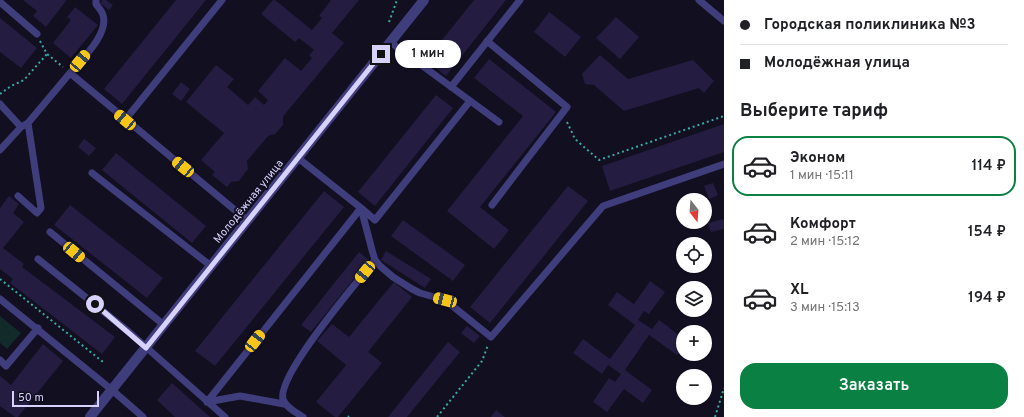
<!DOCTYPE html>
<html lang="ru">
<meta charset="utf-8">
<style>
body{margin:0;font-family:Overpass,sans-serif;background:#f2f2f2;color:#202124;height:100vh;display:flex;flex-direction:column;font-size:15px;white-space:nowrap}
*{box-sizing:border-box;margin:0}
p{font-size:13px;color:#757577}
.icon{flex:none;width:22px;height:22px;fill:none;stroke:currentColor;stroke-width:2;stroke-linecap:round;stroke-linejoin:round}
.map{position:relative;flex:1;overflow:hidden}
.sheet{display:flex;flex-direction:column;background:#fff;width:300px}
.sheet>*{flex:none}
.guide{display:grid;align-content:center;height:88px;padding:0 16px;background:#fff}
.needle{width:26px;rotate:163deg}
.buttons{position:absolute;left:676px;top:193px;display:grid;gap:8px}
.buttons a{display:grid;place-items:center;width:36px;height:36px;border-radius:50%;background:#fff;box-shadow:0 1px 3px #0004;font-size:20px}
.scale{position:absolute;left:12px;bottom:10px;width:87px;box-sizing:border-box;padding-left:4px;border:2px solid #d7d2fc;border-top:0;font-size:11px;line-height:14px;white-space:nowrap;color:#d7d2fc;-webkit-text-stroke:3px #120f21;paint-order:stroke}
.end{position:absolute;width:18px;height:18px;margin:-9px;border:5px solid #d7d2fc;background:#111;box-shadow:0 0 0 2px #111}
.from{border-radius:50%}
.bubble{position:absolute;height:28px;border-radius:14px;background:#fff;box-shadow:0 1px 3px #0004;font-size:13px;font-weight:600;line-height:28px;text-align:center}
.car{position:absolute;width:12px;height:24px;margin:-12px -6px;border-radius:5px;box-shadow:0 0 3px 1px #0007;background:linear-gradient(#f5c518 24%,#345 0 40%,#f5c518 0 76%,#345 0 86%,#f5c518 0)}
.guide b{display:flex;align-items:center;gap:14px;height:38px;font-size:15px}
.guide b+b{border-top:1px solid #e0e0e0}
.guide i{width:10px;height:10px;background:#202124}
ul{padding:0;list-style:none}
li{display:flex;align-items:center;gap:12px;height:60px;margin:0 8px 6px;padding:0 8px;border:2px solid transparent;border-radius:16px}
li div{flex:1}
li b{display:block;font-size:15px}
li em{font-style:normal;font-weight:600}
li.current{border-color:#0b8043}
li>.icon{width:36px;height:36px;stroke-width:1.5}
h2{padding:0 16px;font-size:18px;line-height:48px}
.cta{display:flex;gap:8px;margin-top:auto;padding:8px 16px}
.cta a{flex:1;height:46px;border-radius:16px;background:#0b8043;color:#fff;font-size:16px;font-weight:600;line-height:46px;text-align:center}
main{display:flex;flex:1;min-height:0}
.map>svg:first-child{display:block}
.green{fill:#132a2a}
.building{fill:#241c41}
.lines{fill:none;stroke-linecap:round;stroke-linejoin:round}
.path{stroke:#37aba5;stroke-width:2;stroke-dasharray:2 3;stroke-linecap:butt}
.service{stroke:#403d7d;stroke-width:7}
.tertiary{stroke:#403d7d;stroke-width:10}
.route{stroke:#d7d2fc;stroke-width:5}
.labels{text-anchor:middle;stroke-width:4;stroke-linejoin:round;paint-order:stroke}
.street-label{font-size:11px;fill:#d7d2fc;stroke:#120f21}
</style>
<main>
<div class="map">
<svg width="724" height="417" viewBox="0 0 724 417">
<rect width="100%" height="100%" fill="#120f21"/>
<path class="green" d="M0,316L21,333L7,349L0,343Z"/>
<path class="building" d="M23,0H65L66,1L46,27L33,16L37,11Z
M102,0H106L113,5L109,10L100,3Z
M176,0H206L122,104L104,89Z
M273,0H275L312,30L322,18L319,16L331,0H359L332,33L344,43L285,114L283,117V125L275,134L268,136L247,161L248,169L239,181L231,182L227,187L212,175L215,172L201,160L224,133L186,102L216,65L234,79L227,87L248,105L255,97L264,105L268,100L258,91L285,58L301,71L312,58L309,55L314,50L299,38L295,42L261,14Z
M474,0H506L446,76L426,60Z
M75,7L98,25L71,58L53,43L71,20L67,17Z
M549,12L581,37L565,57L534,32Z
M616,17L639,37L620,59L596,38Z
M0,18L37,48L21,68L0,52Z
M600,55L628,79L693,60L714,81L704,93L699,88L624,111L594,85L585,84L582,74Z
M489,59L556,112L480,207L509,230L494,249L447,211L523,116L474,78Z
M181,82L190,89L181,101L172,94Z
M436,95L453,108L375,206L358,192Z
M724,124V152L610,191L602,166Z
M84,139L96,148L89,156L78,147Z
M116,153L206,226L192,243L102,170Z
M713,183L718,195L709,199L704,186Z
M568,186L588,201L490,323L470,307Z
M324,191L344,207L215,366L195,351Z
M9,196L19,204L13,213L24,222L3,248L24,264L22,267L115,337L102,354L10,283L13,279L0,269V208Z
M70,205L163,278L147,298L54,225Z
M724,219V229L711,232L708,223Z
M403,220L465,265L453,281L391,236Z
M386,251L431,279L425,288L381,260Z
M359,252L369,260L311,332L301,325Z
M650,281L665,292L649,314L644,311L638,320L652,329L659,320L683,338V346L677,355L649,335L625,370L652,390L643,403L624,389L607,412L593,402L609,378L615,382L621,374L608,365L602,374L573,353L583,339L610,359L635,325L608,305L617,292L634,304Z
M394,282L412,297L368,352L382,363L338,417H335L316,402L346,365L317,341L332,324L349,337Z
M467,326L480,336L474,343L461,333Z
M448,342L460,352L407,417H388Z
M43,344L63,361L18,417H15L0,406V376L11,385Z
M172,383L210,417H175L157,400Z
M496,410L505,417H491Z"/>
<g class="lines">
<path class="path" d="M389,22L397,0
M40,41L47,54L63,67
M0,94L11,86L24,80L47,54
M567,122L575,139L599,160L724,116
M0,279L103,362
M348,417L349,416
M437,417L482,361L488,345
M715,417L724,388"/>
<path class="service" d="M699,0L724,21
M0,2L37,34
M487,41L567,107L492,205
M390,42L499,122
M70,73C82,59 109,34 103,15C102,11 98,7 96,4V0
M451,87L520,0
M0,104L21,127L0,150
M125,120L222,0
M21,127L28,123L70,73L248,221
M298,158L361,208L372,250L375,260L380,266L393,277L412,289L420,293L445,300L491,337L603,206L724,164
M92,173L211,266
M18,196L37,213L41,208L28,123
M50,232L164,325
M38,259L129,332L225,417
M0,299L112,390L143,417
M0,360L6,366L38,328
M207,402L361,208L375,220L470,101
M207,402L240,396L284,404
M303,417C297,413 285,407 283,399C277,375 358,281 375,260"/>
<path class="tertiary" d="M90,417L424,0"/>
</g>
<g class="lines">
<path class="route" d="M95,304L146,348L381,54"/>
</g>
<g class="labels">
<g class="street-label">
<text transform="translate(248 201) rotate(-51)" y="4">Молодёжная улица</text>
</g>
</g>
</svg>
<div class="buttons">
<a><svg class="needle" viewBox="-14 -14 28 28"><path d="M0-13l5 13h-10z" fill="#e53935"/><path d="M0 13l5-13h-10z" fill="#757577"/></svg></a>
<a><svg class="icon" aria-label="locate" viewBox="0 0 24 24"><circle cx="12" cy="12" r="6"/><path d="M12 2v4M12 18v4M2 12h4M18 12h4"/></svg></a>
<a><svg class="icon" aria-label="layers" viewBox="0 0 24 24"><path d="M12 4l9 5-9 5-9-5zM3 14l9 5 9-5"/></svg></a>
<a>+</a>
<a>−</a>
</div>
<div class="scale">50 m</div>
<i class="end from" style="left:95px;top:304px"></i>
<i class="end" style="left:381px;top:54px"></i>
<div class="bubble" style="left:395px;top:40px;width:66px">1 мин</div>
<i class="car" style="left:80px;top:61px;rotate:40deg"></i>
<i class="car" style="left:125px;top:120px;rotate:310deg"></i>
<i class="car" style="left:183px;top:167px;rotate:309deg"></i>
<i class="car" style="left:74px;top:252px;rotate:130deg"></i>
<i class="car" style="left:365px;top:272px;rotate:219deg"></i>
<i class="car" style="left:445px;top:300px;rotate:285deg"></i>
<i class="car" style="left:255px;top:341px;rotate:38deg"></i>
</div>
<section class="sheet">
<div class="guide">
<b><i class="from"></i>Городская поликлиника №3</b>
<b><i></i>Молодёжная улица</b>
</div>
<h2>Выберите тариф</h2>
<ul>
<li class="current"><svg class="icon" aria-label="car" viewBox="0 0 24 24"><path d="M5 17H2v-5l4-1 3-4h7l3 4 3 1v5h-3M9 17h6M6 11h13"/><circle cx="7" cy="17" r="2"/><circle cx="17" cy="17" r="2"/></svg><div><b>Эконом</b><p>1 мин · 15:11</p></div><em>114 ₽</em></li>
<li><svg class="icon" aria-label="car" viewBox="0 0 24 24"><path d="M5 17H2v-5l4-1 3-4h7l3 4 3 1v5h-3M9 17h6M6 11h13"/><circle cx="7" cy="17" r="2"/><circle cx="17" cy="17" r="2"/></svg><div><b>Комфорт</b><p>2 мин · 15:12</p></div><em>154 ₽</em></li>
<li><svg class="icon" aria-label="car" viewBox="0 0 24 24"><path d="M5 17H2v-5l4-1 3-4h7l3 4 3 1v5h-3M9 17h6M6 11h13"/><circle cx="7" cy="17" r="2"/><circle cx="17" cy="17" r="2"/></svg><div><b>XL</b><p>3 мин · 15:13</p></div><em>194 ₽</em></li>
</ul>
<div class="cta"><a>Заказать</a></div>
</section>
</main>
